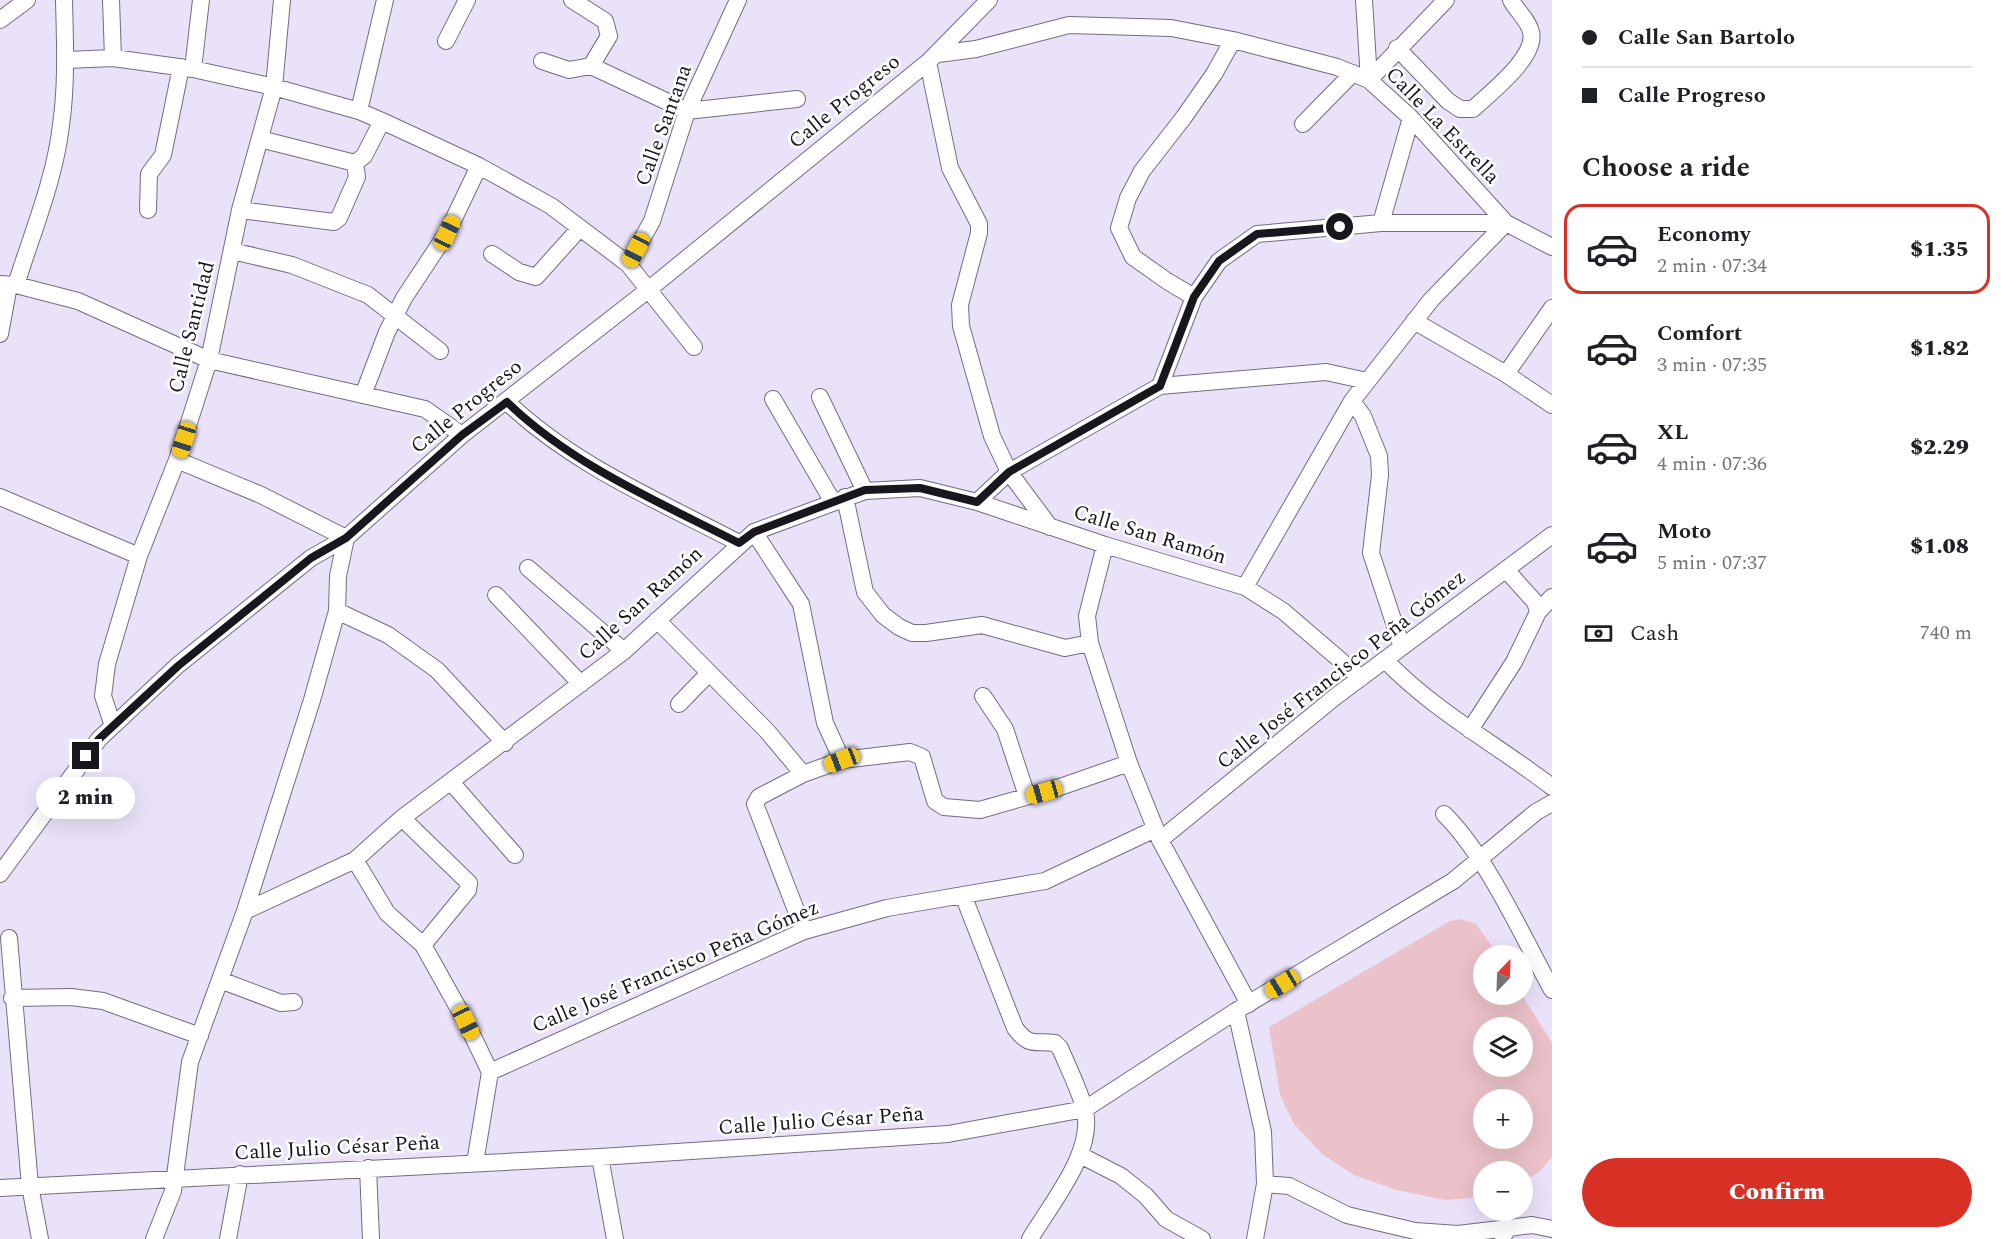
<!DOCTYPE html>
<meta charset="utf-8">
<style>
body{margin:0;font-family:Spectral,serif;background:#f6f6f6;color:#202124;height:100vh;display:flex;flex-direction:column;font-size:22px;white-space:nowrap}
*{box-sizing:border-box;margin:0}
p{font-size:20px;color:#757577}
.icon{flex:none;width:33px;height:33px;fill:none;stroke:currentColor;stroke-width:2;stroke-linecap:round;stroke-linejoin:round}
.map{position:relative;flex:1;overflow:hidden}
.side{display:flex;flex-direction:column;background:#fff;width:450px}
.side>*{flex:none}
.guide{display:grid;align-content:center;height:132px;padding:0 30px;background:#fff}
.needle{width:39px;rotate:23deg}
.fabs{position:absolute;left:1473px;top:945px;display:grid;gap:12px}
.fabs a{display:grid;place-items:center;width:60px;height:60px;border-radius:50%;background:#fff;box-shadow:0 6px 24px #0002;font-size:30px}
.end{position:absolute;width:27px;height:27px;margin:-14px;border:8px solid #19161e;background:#fff;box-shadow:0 0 0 3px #fff}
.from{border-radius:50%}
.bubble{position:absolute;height:42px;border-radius:21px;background:#fff;box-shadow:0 6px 24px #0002;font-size:20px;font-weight:800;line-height:42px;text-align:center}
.car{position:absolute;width:18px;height:36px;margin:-18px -9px;border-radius:8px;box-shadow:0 0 4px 2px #0007;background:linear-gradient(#f5c518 24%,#345 0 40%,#f5c518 0 76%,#345 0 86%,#f5c518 0)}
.guide b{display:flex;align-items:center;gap:21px;height:57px;font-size:22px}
.guide b+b{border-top:2px solid #e0e0e0}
.guide i{width:15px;height:15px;background:#202124}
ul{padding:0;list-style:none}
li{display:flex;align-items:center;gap:18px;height:90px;margin:0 12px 9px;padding:0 18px;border:3px solid transparent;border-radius:18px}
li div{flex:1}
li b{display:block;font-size:22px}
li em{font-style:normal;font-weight:800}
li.on{border-color:#d93025}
li>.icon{width:54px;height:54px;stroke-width:1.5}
h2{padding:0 30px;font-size:27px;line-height:72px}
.pay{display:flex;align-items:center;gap:15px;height:66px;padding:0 30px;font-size:22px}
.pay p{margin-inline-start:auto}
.action{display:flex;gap:12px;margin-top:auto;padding:12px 30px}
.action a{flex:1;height:69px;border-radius:36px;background:#d93025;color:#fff;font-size:24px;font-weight:800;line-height:69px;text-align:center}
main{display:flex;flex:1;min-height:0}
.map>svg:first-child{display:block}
.green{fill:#ebc2c9;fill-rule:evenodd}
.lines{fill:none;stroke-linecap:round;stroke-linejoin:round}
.street-casing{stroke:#736c81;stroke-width:18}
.street{stroke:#fff;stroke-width:16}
.route{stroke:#19161e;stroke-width:8}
.labels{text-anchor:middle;stroke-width:5;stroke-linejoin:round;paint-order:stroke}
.street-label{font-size:21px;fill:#19161e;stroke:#fff}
</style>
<main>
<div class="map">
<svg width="1552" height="1239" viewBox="0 0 1552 1239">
<rect width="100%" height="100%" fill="#eae2f9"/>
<path class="green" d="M1460,919L1476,924L1498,955L1484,956V994L1522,995L1552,1043V1157L1539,1172L1523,1181L1522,1172H1484L1483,1197L1445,1200L1396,1190L1354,1175L1322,1154L1294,1124L1280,1095L1269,1027L1450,921ZM1484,1028H1522V1066H1484ZM1484,1100H1522V1138H1484Z"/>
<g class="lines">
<defs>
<path id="street" d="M111,0L113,58
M1364,0L1369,80
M0,20L27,0
M446,41L467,0
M1397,48L1448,101L1460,109H1473C1491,92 1537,57 1531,32C1529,21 1516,10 1511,0
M938,54L976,49L1069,25L1171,28L1233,40L1337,67L1369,80L1411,118L1506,223L1552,247
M66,60L113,58L193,69L274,87L359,111L382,121L479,166L551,206L628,264L694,347
M542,61L569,70L591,66L609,36L605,21L572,0
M928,62L950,168L979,224V233L960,305L961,326L992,436L1009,472L1050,527
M591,66L687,111L797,99
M193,69L201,0
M1369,80L1446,0
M359,111L385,0
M1303,124L1353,73
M260,139L355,163
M355,163L364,156L382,121
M148,210L149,174L163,155L181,67
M240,210L334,222L339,218L357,177L355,163
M1381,223L1411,118
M232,251L292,265L368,295L440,351
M492,254L519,272L536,277L580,228
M628,264L652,221L687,111L738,0
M0,284L16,285L78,301L209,360L425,409L462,435
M16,285C32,233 55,179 61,125C67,83 65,41 64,0
M1194,297L1167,281L1133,257L1119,228L1128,198L1142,171L1184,117L1214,74L1233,40
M1414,321L1506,374L1552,405
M0,334L9,285
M1506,374L1552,308
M1160,386L1194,297L1219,261L1257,234L1381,223H1506
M363,395L387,332L404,298L447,233L479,166
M820,397L865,491
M773,399L833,502
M1352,401L1363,416L1379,456L1380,475L1371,553L1402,647
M507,402C573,465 659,501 739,543
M0,497L139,556
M845,497L865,592L883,615L899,627L912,633H926L982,625L1065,648L1090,643
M977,502L1009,472L1160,386L1326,372L1367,381
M754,532L801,604L825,723L842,760
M1105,545L1087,616L1090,643L1129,763L1160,840L1249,1004
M528,568L624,651
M1245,587L1352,401L1431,300L1506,223
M496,595L581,684
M337,611L388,635L437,670L505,743
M1538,612L1552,597
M657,620L767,731L803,774
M1385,660C1434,711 1496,744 1552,787
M983,696L1005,729L1027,796
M679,704L709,673
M113,726L103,696L107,664L139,556L177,460L209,360L240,210L274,87L282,0
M1470,730L1514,662L1538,612L1535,602L1507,571
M451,782L515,855
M1444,814C1486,855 1523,937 1552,990
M402,818L469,883L468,890L423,945
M1160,840L1335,697L1552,535
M355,860L387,913L423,945L466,1022L490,1072L475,1163
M0,874L99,739L178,665L311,558L346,538L462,435L648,290L928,62L989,0
M963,895L1015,1028C1030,1048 1034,1040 1055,1043L1060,1048C1068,1067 1078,1087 1084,1107C1097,1150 1051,1203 1030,1239
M245,911L355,860L402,818L624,651L754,532L865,491L920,488L977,502L1105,545L1245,587L1283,611L1361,678
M804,931L755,804L759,797L803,774L842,760L910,752L922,757L935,801L944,807L980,810L1060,787L1129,763
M9,938L30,1186L40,1239
M220,980L281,1003L294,1002
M12,998L71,997L103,1001L200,1036
M1236,1011L1263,1132L1265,1184L1255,1239
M490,1072L804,931L887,908L1045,881L1155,829
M1082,1156L1121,1176L1146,1196L1166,1219L1202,1239
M600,1157L615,1239
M368,1168L371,1239
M1265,1184L1289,1186L1347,1215L1415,1231L1458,1234L1509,1228
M0,1188L600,1157L948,1134L1085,1109L1236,1011L1453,881L1536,812L1552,803
M1503,1236L1509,1228L1532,1225L1552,1229
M154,1239L173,1191L190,1062L245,911L312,700L337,611L338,576L346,538L261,495L177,460
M228,1239L240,1174"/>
</defs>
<use href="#street" class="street-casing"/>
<use href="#street" class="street"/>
</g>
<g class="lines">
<path class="route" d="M86,756L99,739L178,666L311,558L346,538L462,435L507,402C572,465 659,502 739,543L754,532L865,490L920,488L977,502L1009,472L1160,386L1194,297L1219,261L1257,234L1340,227"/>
</g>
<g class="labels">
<g class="street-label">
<text transform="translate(844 101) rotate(-39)" y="7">Calle Progreso</text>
<text transform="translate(663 125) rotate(-70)" y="7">Calle Santana</text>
<text transform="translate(1443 125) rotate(46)" y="7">Calle La Estrella</text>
<text transform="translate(191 327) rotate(-76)" y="7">Calle Santidad</text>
<text transform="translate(466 406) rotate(-39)" y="7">Calle Progreso</text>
<text transform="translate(1150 534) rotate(17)" y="7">Calle San Ramón</text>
<text transform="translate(640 603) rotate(-42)" y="7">Calle San Ramón</text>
<text transform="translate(1341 669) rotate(-38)" y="7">Calle José Francisco Peña Gómez</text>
<text transform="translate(675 966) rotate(-23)" y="7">Calle José Francisco Peña Gómez</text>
<text transform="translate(821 1120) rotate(-4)" y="7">Calle Julio César Peña</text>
<text transform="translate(337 1147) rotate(-3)" y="7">Calle Julio César Peña</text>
</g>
</g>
</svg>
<div class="fabs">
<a><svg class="needle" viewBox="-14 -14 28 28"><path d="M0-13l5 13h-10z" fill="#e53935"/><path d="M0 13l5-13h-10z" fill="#757577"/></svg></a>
<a><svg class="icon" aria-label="layers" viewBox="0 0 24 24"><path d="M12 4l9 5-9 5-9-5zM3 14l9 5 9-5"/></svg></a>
<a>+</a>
<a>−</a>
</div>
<i class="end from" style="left:1340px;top:227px"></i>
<i class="end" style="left:86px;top:756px"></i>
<div class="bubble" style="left:36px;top:777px;width:99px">2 min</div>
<i class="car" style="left:447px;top:233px;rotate:25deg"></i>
<i class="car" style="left:636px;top:250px;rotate:208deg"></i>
<i class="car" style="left:184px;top:440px;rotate:197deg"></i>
<i class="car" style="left:842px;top:760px;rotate:249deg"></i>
<i class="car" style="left:1044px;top:792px;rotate:254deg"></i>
<i class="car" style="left:1282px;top:984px;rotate:239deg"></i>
<i class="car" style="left:466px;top:1022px;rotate:155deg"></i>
</div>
<section class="side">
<div class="guide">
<b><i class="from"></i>Calle San Bartolo</b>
<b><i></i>Calle Progreso</b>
</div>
<h2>Choose a ride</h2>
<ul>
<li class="on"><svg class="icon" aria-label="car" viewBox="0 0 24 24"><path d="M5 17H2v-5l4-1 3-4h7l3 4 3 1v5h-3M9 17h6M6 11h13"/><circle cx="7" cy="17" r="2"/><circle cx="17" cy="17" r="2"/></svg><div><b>Economy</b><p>2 min · 07:34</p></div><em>$1.35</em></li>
<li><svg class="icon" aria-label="car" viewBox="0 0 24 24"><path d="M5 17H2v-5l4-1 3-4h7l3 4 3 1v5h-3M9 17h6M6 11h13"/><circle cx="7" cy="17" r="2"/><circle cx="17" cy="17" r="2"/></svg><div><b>Comfort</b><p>3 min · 07:35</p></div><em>$1.82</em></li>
<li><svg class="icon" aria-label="car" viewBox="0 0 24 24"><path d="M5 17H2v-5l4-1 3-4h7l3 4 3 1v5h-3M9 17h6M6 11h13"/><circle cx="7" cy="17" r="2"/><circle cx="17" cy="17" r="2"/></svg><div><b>XL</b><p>4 min · 07:36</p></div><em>$2.29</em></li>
<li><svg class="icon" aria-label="car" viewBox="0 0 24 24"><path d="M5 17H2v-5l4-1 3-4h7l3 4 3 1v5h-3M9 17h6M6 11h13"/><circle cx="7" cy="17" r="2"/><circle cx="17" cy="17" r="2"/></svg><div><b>Moto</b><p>5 min · 07:37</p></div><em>$1.08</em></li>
</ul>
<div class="pay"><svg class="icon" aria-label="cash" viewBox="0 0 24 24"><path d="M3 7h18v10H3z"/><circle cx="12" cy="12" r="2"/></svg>Cash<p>740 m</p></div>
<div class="action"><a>Confirm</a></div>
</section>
</main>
